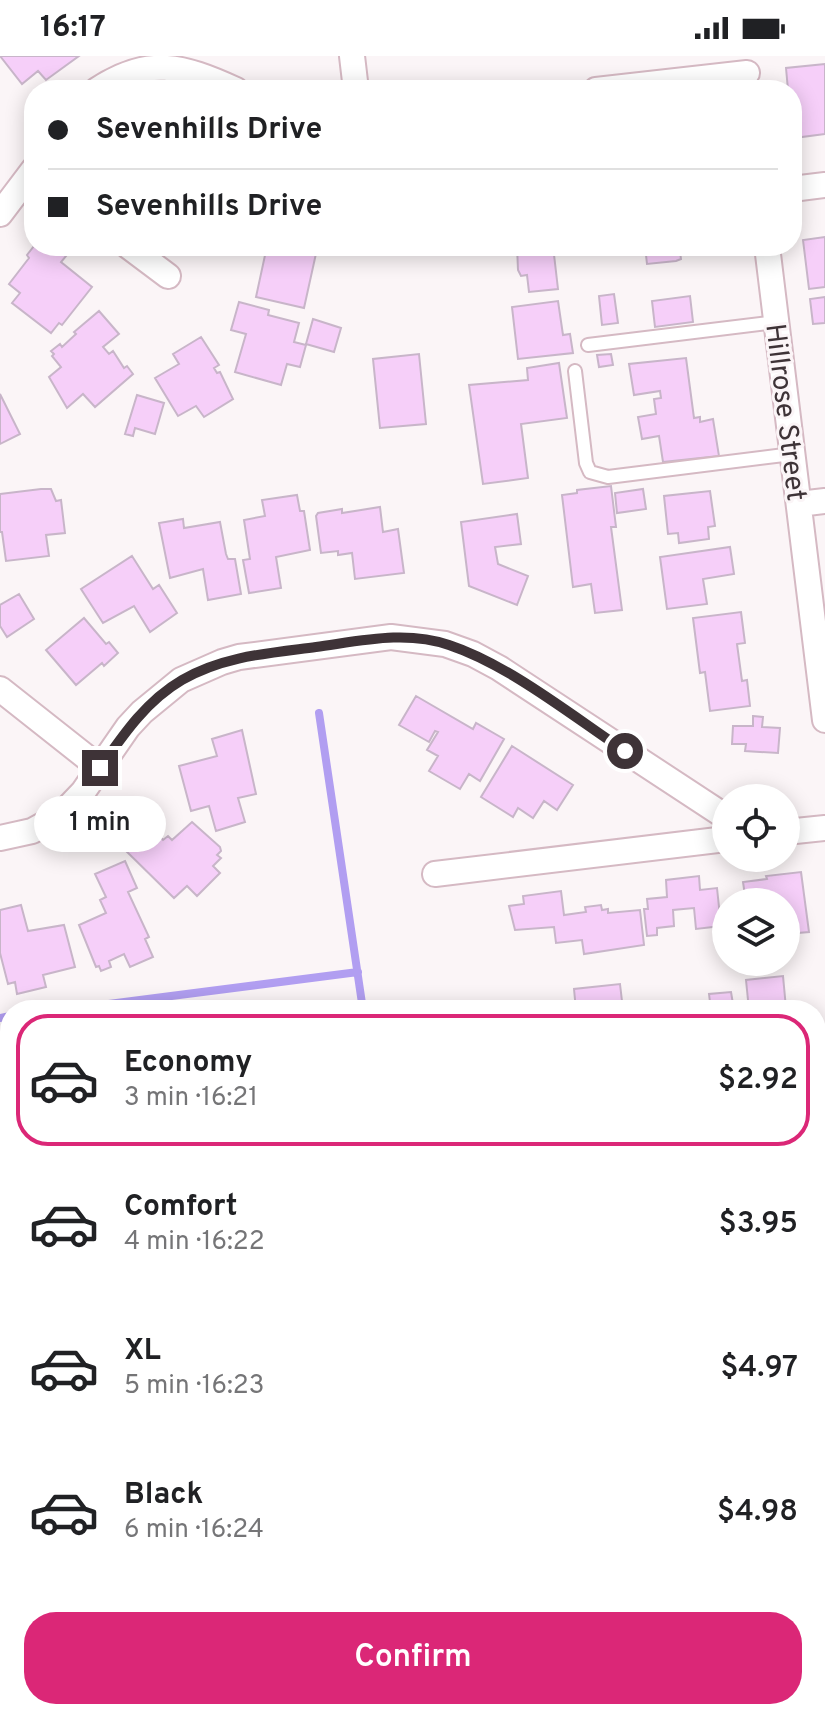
<!DOCTYPE html>
<meta charset="utf-8">
<style>
body{margin:0;font-family:Overpass,sans-serif;background:#f2f2f2;color:#202124;height:100vh;display:flex;flex-direction:column;font-size:30px;white-space:nowrap}
*{box-sizing:border-box;margin:0}
p{font-size:26px;color:#757577}
.icon{flex:none;width:44px;height:44px;fill:none;stroke:currentColor;stroke-width:2;stroke-linecap:round;stroke-linejoin:round}
.map{position:relative;flex:1;overflow:hidden}
.side{position:absolute;left:0px;top:944px;width:826px;height:720px;display:flex;flex-direction:column;background:#fff;border-radius:32px 32px 0 0;box-shadow:0 4px 20px #0003}
.side>*{flex:none}
.top-card{position:absolute;left:24px;top:24px;width:778px;height:176px;border-radius:32px;box-shadow:0 4px 20px #0003;display:grid;align-content:center;height:176px;padding:0 24px;background:#fff}
.buttons{position:absolute;left:712px;top:728px;display:grid;gap:16px}
.buttons a{display:grid;place-items:center;width:88px;height:88px;border-radius:50%;background:#fff;box-shadow:0 4px 20px #0003;font-size:40px}
.end{position:absolute;width:36px;height:36px;margin:-18px;border:10px solid #3e3337;background:#fff;box-shadow:0 0 0 4px #fff}
.from{border-radius:50%}
.bubble{position:absolute;height:56px;border-radius:28px;background:#fff;box-shadow:0 4px 20px #0003;font-size:26px;font-weight:600;line-height:56px;text-align:center}
.top-card b{display:flex;align-items:center;gap:28px;height:76px;font-size:30px}
.top-card b+b{border-top:2px solid #e0e0e0}
.top-card i{width:20px;height:20px;background:#202124}
ul{padding:14px 0 0;list-style:none}
li{display:flex;align-items:center;gap:24px;height:132px;margin:0 16px 12px;padding:0 8px;border:4px solid transparent;border-radius:32px}
li div{flex:1}
li b{display:block;font-size:30px}
li em{font-style:normal;font-weight:600}
li.on{border-color:#db2777}
li>.icon{width:72px;height:72px;stroke-width:1.5}
.primary-button{display:flex;gap:16px;margin-top:auto;padding:16px 24px}
.primary-button a{flex:1;height:92px;border-radius:32px;background:#db2777;color:#fff;font-size:32px;font-weight:600;line-height:92px;text-align:center}
.status{display:flex;justify-content:space-between;align-items:center;height:56px;padding:0 40px;background:#fff;direction:ltr}
.status svg{height:22px;fill:currentColor}
.map>svg:first-child{display:block}
.water{fill:url(#water-waves)}
.lines{fill:none;stroke-linecap:round;stroke-linejoin:round}
.stream{stroke:#b19ef1;stroke-width:8}
.building{fill:#f6cff9;stroke:#c8b5c9;stroke-width:2}
.lane-casing{stroke:#d5b9c3;stroke-width:16}
.street-casing{stroke:#d5b9c3;stroke-width:28}
.path{stroke:#b6aeb1;stroke-width:5;stroke-dasharray:2 6;stroke-linecap:butt}
.lane{stroke:#fff;stroke-width:12}
.street{stroke:#fff;stroke-width:24}
.route{stroke:#3e3337;stroke-width:10}
.labels{text-anchor:middle;stroke-width:6;stroke-linejoin:round;paint-order:stroke}
.street-label{font-size:28px;fill:#3e3337;stroke:#fbf5f7}
</style>
<div class="status"><b>16:17</b><svg viewBox="0 0 49 12"><path d="M0 12V9h3v3zM5 12V6h3v6zM10 12V3h3v9zM15 12V0h3v12zM26 1h20v11H26zM47 4h2v5h-2z"/></svg></div>
<div class="map">
<svg width="825" height="1664" viewBox="0 0 825 1664">
<defs>
<pattern id="water-waves" width="16" height="10" patternUnits="userSpaceOnUse" patternTransform="scale(2)"><rect width="16" height="10" fill="#b19ef1"/><path d="M0 5q4-4 8 0t8 0" fill="none" stroke="#9181c4"/></pattern>
</defs>
<rect width="100%" height="100%" fill="#fbf5f7"/>
<path class="water" d="M297,1654H576L579,1664H296Z"/>
<g class="lines">
<path class="stream" d="M319,657L363,954
M62,954L358,916
M0,962L10,960"/>
</g>
<path class="building" d="M0,0H79L46,24L38,15L22,28Z
M825,8V78L794,82L792,34H788L786,12Z
M825,181V231L809,233L803,184Z
M34,190H66L71,194L61,206L92,231L62,269L59,267L51,277L12,247L20,237L9,228L29,202L27,199Z
M267,190H305L317,193L304,252L256,241Z
M517,190H553L558,233L529,236L527,219L521,220L518,214Z
M645,190H683V196H680L681,203L676,205L647,208Z
M614,238L618,267L602,269L599,240Z
M690,240L693,266L655,271L652,245Z
M825,241V267L813,268L810,243Z
M558,245L563,279L570,278L573,297L518,303L512,251Z
M239,246L269,254L268,259L299,267L294,286L306,289L300,311L287,308L281,329L235,316L246,278L231,274Z
M99,255L119,278L103,291L109,298L113,295L124,312L127,310L133,318L95,351L83,338L67,352L49,321L61,311L52,300L54,298L51,295L60,288L62,291L76,278L74,276Z
M313,263L341,272L334,296L306,288Z
M201,281L219,309L214,312L217,317L220,316L233,343L204,361L196,350L178,360L155,322L179,308L173,298Z
M419,298L426,368L380,372L373,303Z
M611,298L613,309L599,311L597,299Z
M686,302L694,362L700,361V366L713,363L719,400L663,406L659,380L642,383L638,361L656,358L654,343L661,342L660,335L634,339L629,308Z
M559,307L567,362L521,368L528,422L483,428L469,329L528,324L527,312Z
M0,338L20,378L0,388Z
M137,339L164,347L155,378L135,372L133,380L125,378Z
M611,430L616,471H611L622,554L595,557L591,528L573,531L562,439L577,437V434Z
M41,433H51L56,445L61,444L65,477L46,479L49,500L6,505L2,476H0V438Z
M643,433L646,453L617,457L615,437Z
M710,435L715,470L708,471L709,483L679,487L678,477L668,478L664,440Z
M297,439L300,455H304L310,494L276,501L281,532L249,537L243,504L250,503L244,464L265,460L262,444Z
M380,451L383,476L398,473L404,517L355,523L352,497L338,499V495L321,497L316,460L318,457L342,453V457Z
M517,458L521,488L495,491L498,508L528,520L517,549L469,530L461,466Z
M183,463L184,472L220,466L226,498L228,503H235L241,538L208,544L203,513L170,522L159,467Z
M730,491L734,518L703,523L707,548L667,553L660,501Z
M132,500L153,533L159,529L177,557L150,576L134,550L103,567L81,533Z
M19,538L34,563L7,581L0,570V549Z
M741,556L745,587L737,588L742,625L747,624L750,650L710,655L705,616L700,617L693,562Z
M84,562L106,588L109,586L118,597L104,610L102,607L76,629L46,594Z
M416,640L473,673L476,667L504,683L480,725L469,718L460,733L429,715L438,700L427,694L438,676L435,675L429,686L399,669Z
M753,660L763,661L762,671L780,672L778,697L745,695L746,688H732L733,670H753Z
M242,674L256,738L238,742L245,766L216,775L209,750L191,755L179,710L217,700L212,683Z
M512,690L573,729L557,754L544,745L533,762L518,752L513,761L481,741Z
M192,766L220,791L221,795L217,799L221,802L213,810L220,817L197,840L187,830L174,842L121,790L143,769L146,772L148,769L163,784L168,780L172,784Z
M125,805L137,832L128,836L149,881L145,883L153,901L130,911L124,898L109,905L111,911L101,915L99,910L96,911L79,869L106,857L100,844L106,841L95,818Z
M801,816L809,876L786,878V846H746L743,826L767,823L766,820Z
M699,820L700,834L717,832L721,870L696,873L694,852L673,854L674,870L657,872V879L647,880L644,853H648L647,843L667,841L666,824Z
M561,835L564,859L586,856L585,851L601,849L602,854L608,853V857L640,854L644,889L584,898L582,884L556,887L554,871L515,874L509,850L524,848L523,840Z
M21,849L28,875L64,869L75,911L43,919L46,931L17,938L15,926L8,928L0,897V854Z
M783,920L786,952L749,954L746,924Z
M620,928L623,954H576L574,933Z
M731,936L734,954H711L709,938Z
M8,1004L10,1005V1034L0,1031Z
M10,1065V1100L6,1095L10,1091L0,1080V1073Z
M816,1119H818L823,1157L816,1158Z
M825,1209V1231L817,1232L821,1259L825,1258V1281L816,1282V1210Z
M825,1301V1353L816,1354V1302Z
M0,1431L10,1434V1494L0,1491Z
M825,1497V1559L821,1560L820,1557H816V1498Z
M0,1527L10,1532V1577L8,1576L5,1585L0,1583Z
M674,1654H716L718,1664H676Z"/>
<g class="lines">
<defs>
<path id="lane" d="M588,289L776,266
M575,315L586,407L590,416L608,421L792,398
M816,990L825,989"/>
<path id="street" d="M352,0L356,34
M97,34C148,0 181,9 236,34
M596,34L747,17
M792,133L825,129
M0,158L34,113
M128,190L168,220
M767,190L825,664
M799,448L825,445
M0,633L100,712
M786,776L825,772
M0,782L32,775L61,759L83,736L128,671L142,656L181,624L222,606L239,601L391,581L445,588L473,598L499,612L726,761
M435,818L726,783"/>
</defs>
<use href="#lane" class="lane-casing"/>
<use href="#street" class="street-casing"/>
<path class="path" d="M637,1654L638,1664
M578,1664V1654"/>
<use href="#lane" class="lane"/>
<use href="#street" class="street"/>
</g>
<g class="lines">
<path class="route" d="M100,712C123,679 146,645 182,624C223,600 270,597 316,591C360,585 406,574 449,589C509,609 571,659 625,695"/>
</g>
<g class="labels">
<g class="street-label">
<text transform="translate(787 356) rotate(83)" y="10">Hillrose Street</text>
</g>
</g>
</svg>
<div class="buttons">
<a><svg class="icon" aria-label="locate" viewBox="0 0 24 24"><circle cx="12" cy="12" r="6"/><path d="M12 2v4M12 18v4M2 12h4M18 12h4"/></svg></a>
<a><svg class="icon" aria-label="layers" viewBox="0 0 24 24"><path d="M12 4l9 5-9 5-9-5zM3 14l9 5 9-5"/></svg></a>
</div>
<i class="end from" style="left:625px;top:695px"></i>
<i class="end" style="left:100px;top:712px"></i>
<div class="bubble" style="left:34px;top:740px;width:132px">1 min</div>
<div class="top-card">
<b><i class="from"></i>Sevenhills Drive</b>
<b><i></i>Sevenhills Drive</b>
</div>
<section class="side">
<ul>
<li class="on"><svg class="icon" aria-label="car" viewBox="0 0 24 24"><path d="M5 17H2v-5l4-1 3-4h7l3 4 3 1v5h-3M9 17h6M6 11h13"/><circle cx="7" cy="17" r="2"/><circle cx="17" cy="17" r="2"/></svg><div><b>Economy</b><p>3 min · 16:21</p></div><em>$2.92</em></li>
<li><svg class="icon" aria-label="car" viewBox="0 0 24 24"><path d="M5 17H2v-5l4-1 3-4h7l3 4 3 1v5h-3M9 17h6M6 11h13"/><circle cx="7" cy="17" r="2"/><circle cx="17" cy="17" r="2"/></svg><div><b>Comfort</b><p>4 min · 16:22</p></div><em>$3.95</em></li>
<li><svg class="icon" aria-label="car" viewBox="0 0 24 24"><path d="M5 17H2v-5l4-1 3-4h7l3 4 3 1v5h-3M9 17h6M6 11h13"/><circle cx="7" cy="17" r="2"/><circle cx="17" cy="17" r="2"/></svg><div><b>XL</b><p>5 min · 16:23</p></div><em>$4.97</em></li>
<li><svg class="icon" aria-label="car" viewBox="0 0 24 24"><path d="M5 17H2v-5l4-1 3-4h7l3 4 3 1v5h-3M9 17h6M6 11h13"/><circle cx="7" cy="17" r="2"/><circle cx="17" cy="17" r="2"/></svg><div><b>Black</b><p>6 min · 16:24</p></div><em>$4.98</em></li>
</ul>
<div class="primary-button"><a>Confirm</a></div>
</section>
</div>
